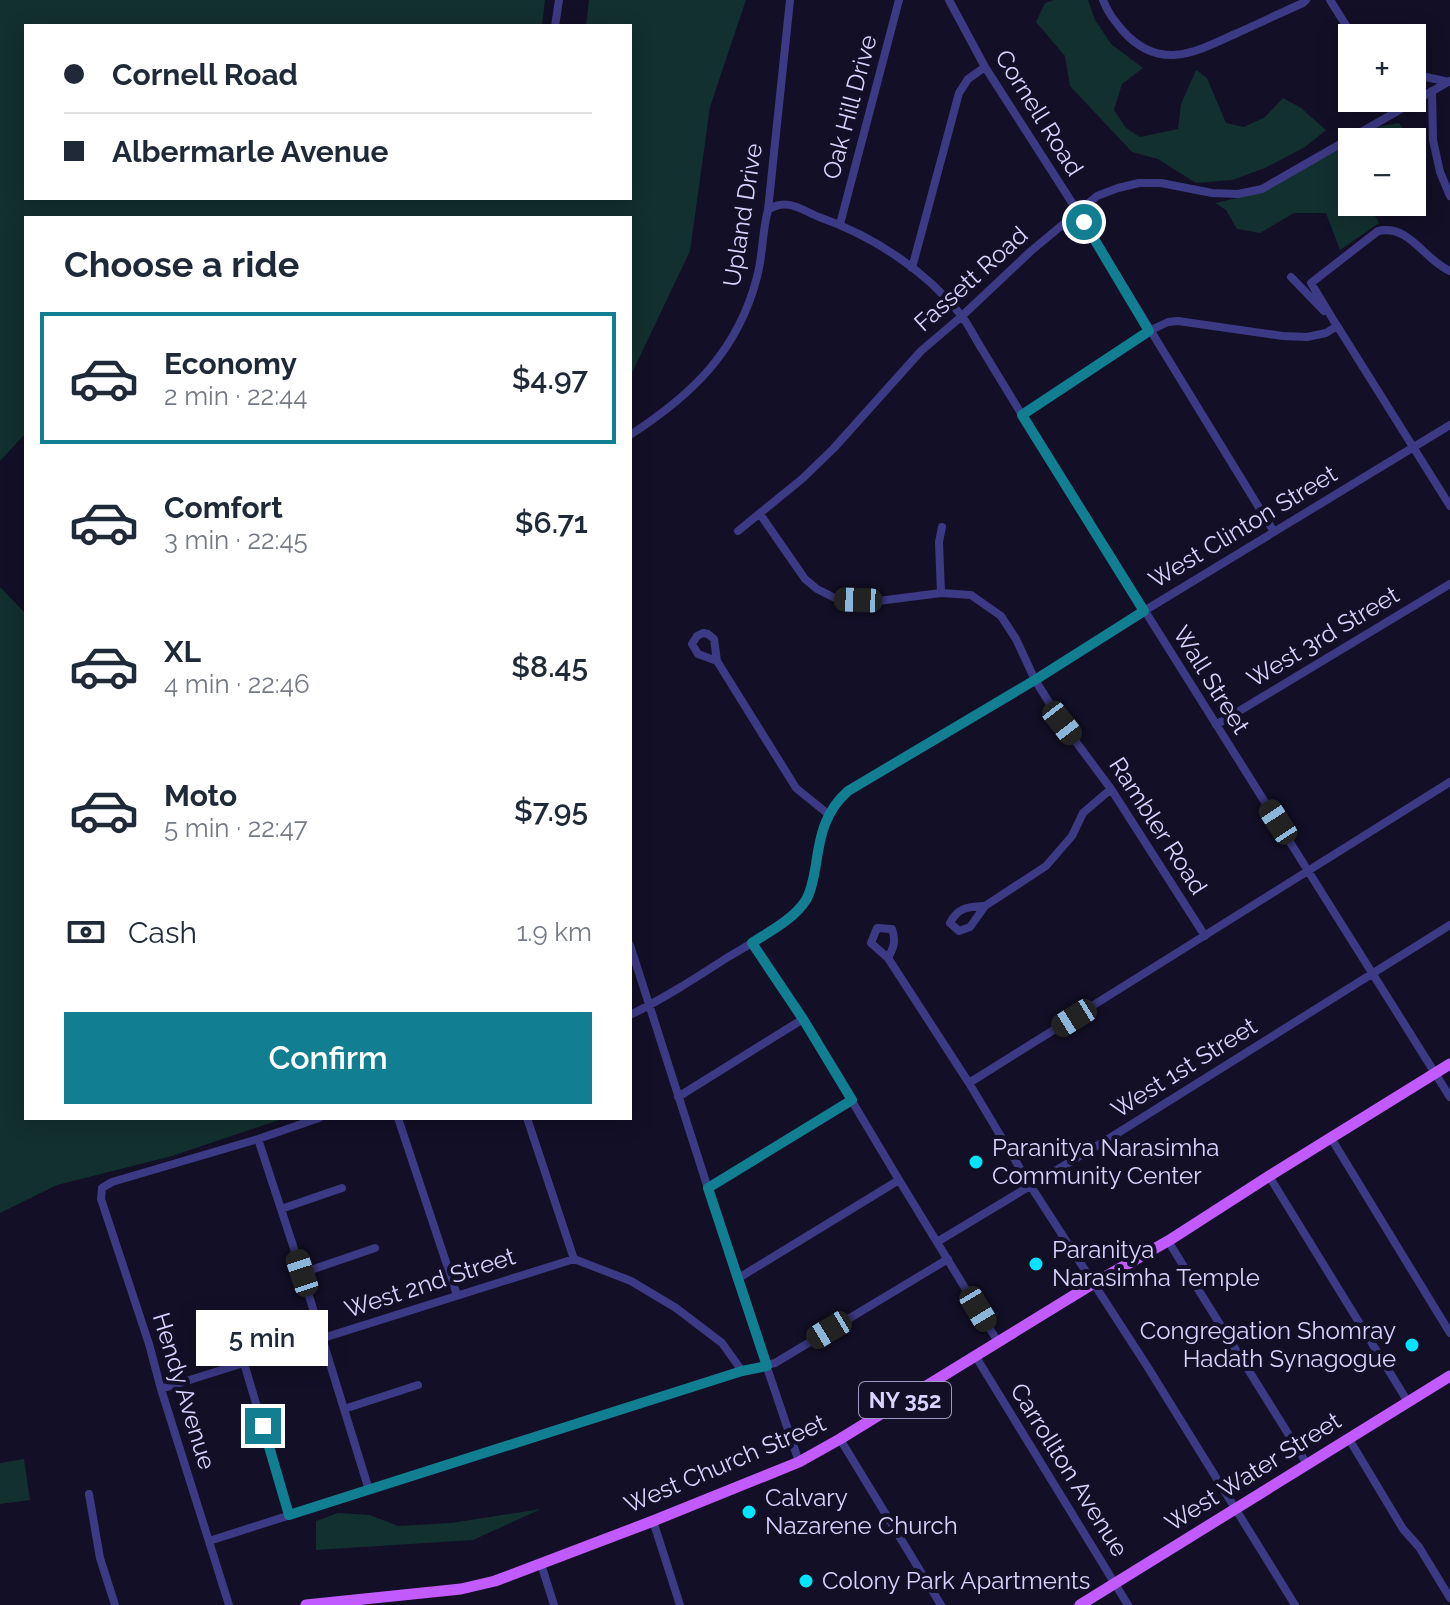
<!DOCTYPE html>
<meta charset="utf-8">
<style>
body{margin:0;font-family:Raleway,sans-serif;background:#f2f2f3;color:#1f2937;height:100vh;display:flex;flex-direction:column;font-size:30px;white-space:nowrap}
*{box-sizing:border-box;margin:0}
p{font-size:26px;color:#747a83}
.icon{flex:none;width:44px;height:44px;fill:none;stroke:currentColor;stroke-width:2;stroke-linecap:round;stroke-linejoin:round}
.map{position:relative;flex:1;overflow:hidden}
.details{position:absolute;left:24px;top:216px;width:608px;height:904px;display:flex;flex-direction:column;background:#fff;border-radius:0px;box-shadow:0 4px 20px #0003}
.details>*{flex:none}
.guide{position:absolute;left:24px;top:24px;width:608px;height:176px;border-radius:0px;box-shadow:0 4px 20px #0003;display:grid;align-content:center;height:176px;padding:0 40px;background:#fff}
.buttons{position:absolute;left:1338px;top:24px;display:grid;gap:16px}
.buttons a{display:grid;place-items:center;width:88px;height:88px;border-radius:0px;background:#fff;box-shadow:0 4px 20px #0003;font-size:40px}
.end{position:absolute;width:36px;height:36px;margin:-18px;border:10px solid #117e91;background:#fff;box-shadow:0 0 0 4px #fff}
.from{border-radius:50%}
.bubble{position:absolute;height:56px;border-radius:0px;background:#fff;box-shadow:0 4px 20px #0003;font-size:26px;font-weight:600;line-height:56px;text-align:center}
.car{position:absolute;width:24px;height:48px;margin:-24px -12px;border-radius:10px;box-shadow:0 0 6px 2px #0007;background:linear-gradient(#222 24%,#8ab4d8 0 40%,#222 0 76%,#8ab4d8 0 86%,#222 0)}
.guide b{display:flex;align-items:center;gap:28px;height:76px;font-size:30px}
.guide b+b{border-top:2px solid #e0e1e3}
.guide i{width:20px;height:20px;background:#1f2937}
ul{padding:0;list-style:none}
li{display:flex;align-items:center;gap:24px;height:132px;margin:0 16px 12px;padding:0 24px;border:4px solid transparent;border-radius:0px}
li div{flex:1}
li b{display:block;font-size:30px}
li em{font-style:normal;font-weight:600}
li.selected{border-color:#117e91}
li>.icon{width:72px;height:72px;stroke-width:1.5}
h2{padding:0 40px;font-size:36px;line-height:96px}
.pay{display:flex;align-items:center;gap:20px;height:88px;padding:0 40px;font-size:30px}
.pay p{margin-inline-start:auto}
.action{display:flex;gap:16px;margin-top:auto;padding:16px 40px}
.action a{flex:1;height:92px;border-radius:0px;background:#117e91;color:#fff;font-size:32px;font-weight:600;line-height:92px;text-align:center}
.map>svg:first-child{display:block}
.green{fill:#12302f}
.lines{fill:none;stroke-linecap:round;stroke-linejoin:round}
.minor{stroke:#3d3a85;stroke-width:8}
.major{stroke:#c25bff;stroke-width:11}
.route{stroke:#117e91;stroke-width:10}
.poi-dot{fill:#00e5ff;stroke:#130f26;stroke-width:3}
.labels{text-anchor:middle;stroke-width:8;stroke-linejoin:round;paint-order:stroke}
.shield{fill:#130f26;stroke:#9e99be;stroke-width:2}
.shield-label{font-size:22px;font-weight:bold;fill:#d9d4ff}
.street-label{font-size:24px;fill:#d9d4ff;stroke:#130f26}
.poi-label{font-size:24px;fill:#d9d4ff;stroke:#130f26;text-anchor:start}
</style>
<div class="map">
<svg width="1450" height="1605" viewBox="0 0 1450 1605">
<rect width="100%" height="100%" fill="#130f26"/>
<path class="green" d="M0,0H545L542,26H26V198H630V26H586L589,0H746L710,107L690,251L630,377V218H26V433L0,461Z
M1054,0H1088L1095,20L1111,44L1143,68L1122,84L1114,110L1126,128L1140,137L1178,129L1181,104L1196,70L1207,78L1226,123L1244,127L1265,117L1283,98L1301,108L1326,130L1305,147L1265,168L1232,180L1196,183L1158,159L1132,152L1070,86L1065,56L1036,22L1045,3Z
M1399,123L1416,147L1418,171L1412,172V142H1352V202H1367L1379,223L1340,250L1326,213H1294L1260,233L1237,229L1226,210L1215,203L1264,192L1376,127Z
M0,587L26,614V1118H285L172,1156L57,1185L0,1213Z
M24,1459L30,1500L0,1504V1463Z
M541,1509L473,1540L316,1550V1521L338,1513L370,1515L398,1526L451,1523Z"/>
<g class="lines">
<path class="minor" d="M949,0L985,67L1078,212L1274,532
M1103,0C1108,13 1114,20 1123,31C1159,71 1194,53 1235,34C1258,24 1280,13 1303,3L1306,0
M1330,0L1354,38
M555,26L559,0
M1412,74L1449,82
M1412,85L1419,100
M1432,91L1433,140L1440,172L1450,196
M768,210C786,197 802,210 819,217C873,236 925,270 961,315C968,324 974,336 980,346C994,369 1008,392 1022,415L1450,1097
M840,224L899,0
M912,268L959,93L968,79L985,67
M1291,277L1324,311
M1336,324L1450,506
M1022,415L1149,331L1168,322L1178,321L1283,336L1307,337L1326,333L1337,326L1311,283L1378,231C1410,224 1424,260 1450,271
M630,435C692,395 738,351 757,277C763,255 762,232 768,210L790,0
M760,514L805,579L817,589L839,600L878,601L941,593L971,595L1001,616L1016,639L1035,680L1062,723L1111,789L1205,936
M738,531L802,479L834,448L921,351L962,316L1031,251L1097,196L1118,188L1139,183H1161L1212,193L1238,194L1262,189L1450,81
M941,593L939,542L942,527
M703,633L708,634L714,639L717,661L698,654L692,644L697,636Z
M717,661L796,788L828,814
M1216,725L1450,584
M985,906L1046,866L1072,836L1083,813L1111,789
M985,906L970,927L959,931L950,923C958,907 968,907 985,906Z
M877,928L892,929C896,941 894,947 888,958L871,943Z
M752,943L803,1019L899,1180L998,1342
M630,945L737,1279L799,1462
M888,958L969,1083L1030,1185L1147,1366L1295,1605
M630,1015C663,999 694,979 725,959C746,946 797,919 808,898C813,887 815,874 816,862C820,833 825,811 848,791L1035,680L1144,611L1450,425
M969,1083L1450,782
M678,1097L803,1019
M398,1118L457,1295
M527,1118L574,1259L631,1281L676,1308L722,1343L742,1371
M1331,1138L1450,1333
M258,1139L302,1273L369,1490
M1269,1176L1408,1402
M708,1188L852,1100
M281,1209L342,1188
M1168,1241L1307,1464
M937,1242L1113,1136L1450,925
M302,1273L375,1248
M737,1279L899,1180
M976,1357L1128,1605
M244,1363L289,1515
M161,1389L574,1259
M344,1409L418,1385
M840,1439L941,1605
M1349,1439L1403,1529L1419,1547L1450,1598
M89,1494L100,1558L115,1605
M653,1521L680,1605
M209,1541L742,1371L775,1363L948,1259
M541,1564L554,1605
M229,1605L161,1389L149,1344L101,1199L102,1188L112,1182L258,1139L319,1118"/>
<path class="major" d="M306,1605L461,1589L495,1581L653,1521L799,1462L840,1439L1094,1283L1168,1241L1269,1176L1450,1064
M1080,1605L1450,1376"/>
</g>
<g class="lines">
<path class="route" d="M263,1426L289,1515L742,1371L767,1366L708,1188L852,1100L803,1019L752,943C770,931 794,919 806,900C812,890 814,876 816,864C820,836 825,811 848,791L1035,680L1144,611L1022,415L1149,331L1084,222"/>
</g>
<g class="poi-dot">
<circle cx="976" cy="1162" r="8"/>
<circle cx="1036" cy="1264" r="8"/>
<circle cx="1412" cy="1345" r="8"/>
<circle cx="749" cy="1512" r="8"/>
<circle cx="806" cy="1581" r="8"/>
</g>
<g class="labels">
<rect class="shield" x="859" y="1382" width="92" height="36" rx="6"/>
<g class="shield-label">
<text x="905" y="1408">NY 352</text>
</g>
<g class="street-label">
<text transform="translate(850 107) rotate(-75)" y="8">Oak Hill Drive</text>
<text transform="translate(1039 113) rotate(58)" y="8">Cornell Road</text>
<text transform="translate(743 215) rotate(-81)" y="8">Upland Drive</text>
<text transform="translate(971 279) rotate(-42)" y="8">Fassett Road</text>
<text transform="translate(1243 527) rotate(-31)" y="8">West Clinton Street</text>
<text transform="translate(1323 637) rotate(-31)" y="8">West 3rd Street</text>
<text transform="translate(1211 680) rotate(58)" y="8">Wall Street</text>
<text transform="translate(1158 826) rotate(57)" y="8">Rambler Road</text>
<text transform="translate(1184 1068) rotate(-32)" y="8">West 1st Street</text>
<text transform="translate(430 1283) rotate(-18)" y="8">West 2nd Street</text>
<text transform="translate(184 1391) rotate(73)" y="8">Hendy Avenue</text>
<text transform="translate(725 1464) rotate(-23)" y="8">West Church Street</text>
<text transform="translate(1069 1470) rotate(58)" y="8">Carrollton Avenue</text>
<text transform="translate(1253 1472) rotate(-32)" y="8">West Water Street</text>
</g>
<g class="poi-label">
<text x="992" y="1156">Paranitya Narasimha<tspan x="992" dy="28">Community Center</tspan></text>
<text x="1052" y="1258">Paranitya<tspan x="1052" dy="28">Narasimha Temple</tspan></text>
<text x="1396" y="1339" text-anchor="end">Congregation Shomray<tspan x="1396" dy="28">Hadath Synagogue</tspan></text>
<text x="765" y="1506">Calvary<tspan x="765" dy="28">Nazarene Church</tspan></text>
<text x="822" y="1589">Colony Park Apartments</text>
</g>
</g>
</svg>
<div class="buttons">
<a>+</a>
<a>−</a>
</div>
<i class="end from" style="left:1084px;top:222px"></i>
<i class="end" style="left:263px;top:1426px"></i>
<div class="bubble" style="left:196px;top:1310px;width:132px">5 min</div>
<i class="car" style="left:858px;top:600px;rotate:272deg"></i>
<i class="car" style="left:1062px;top:723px;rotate:142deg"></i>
<i class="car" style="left:1278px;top:822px;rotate:327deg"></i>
<i class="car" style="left:1074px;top:1018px;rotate:238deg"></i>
<i class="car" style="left:302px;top:1273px;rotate:342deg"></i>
<i class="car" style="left:978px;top:1309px;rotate:149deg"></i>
<i class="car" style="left:829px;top:1330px;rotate:239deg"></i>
<div class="guide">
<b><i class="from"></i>Cornell Road</b>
<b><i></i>Albermarle Avenue</b>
</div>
<section class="details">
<h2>Choose a ride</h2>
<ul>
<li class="selected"><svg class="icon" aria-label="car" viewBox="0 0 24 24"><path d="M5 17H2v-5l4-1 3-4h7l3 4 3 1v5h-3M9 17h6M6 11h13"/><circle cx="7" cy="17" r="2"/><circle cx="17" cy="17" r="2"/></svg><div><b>Economy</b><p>2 min · 22:44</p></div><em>$4.97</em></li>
<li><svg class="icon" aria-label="car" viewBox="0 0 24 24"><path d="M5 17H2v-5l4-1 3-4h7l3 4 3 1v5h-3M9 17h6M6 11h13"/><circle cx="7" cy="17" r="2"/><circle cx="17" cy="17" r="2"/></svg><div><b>Comfort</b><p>3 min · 22:45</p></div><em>$6.71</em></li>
<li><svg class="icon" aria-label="car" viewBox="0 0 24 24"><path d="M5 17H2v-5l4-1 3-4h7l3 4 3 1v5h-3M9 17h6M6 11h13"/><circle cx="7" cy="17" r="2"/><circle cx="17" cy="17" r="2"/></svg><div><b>XL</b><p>4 min · 22:46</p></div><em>$8.45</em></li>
<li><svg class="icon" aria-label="car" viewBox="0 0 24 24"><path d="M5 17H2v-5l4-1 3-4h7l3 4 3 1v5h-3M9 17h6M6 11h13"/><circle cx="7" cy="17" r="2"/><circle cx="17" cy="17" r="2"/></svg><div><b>Moto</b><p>5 min · 22:47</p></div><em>$7.95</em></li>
</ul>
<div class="pay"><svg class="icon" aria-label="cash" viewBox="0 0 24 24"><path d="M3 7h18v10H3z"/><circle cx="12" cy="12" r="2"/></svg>Cash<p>1.9 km</p></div>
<div class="action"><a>Confirm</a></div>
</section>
</div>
